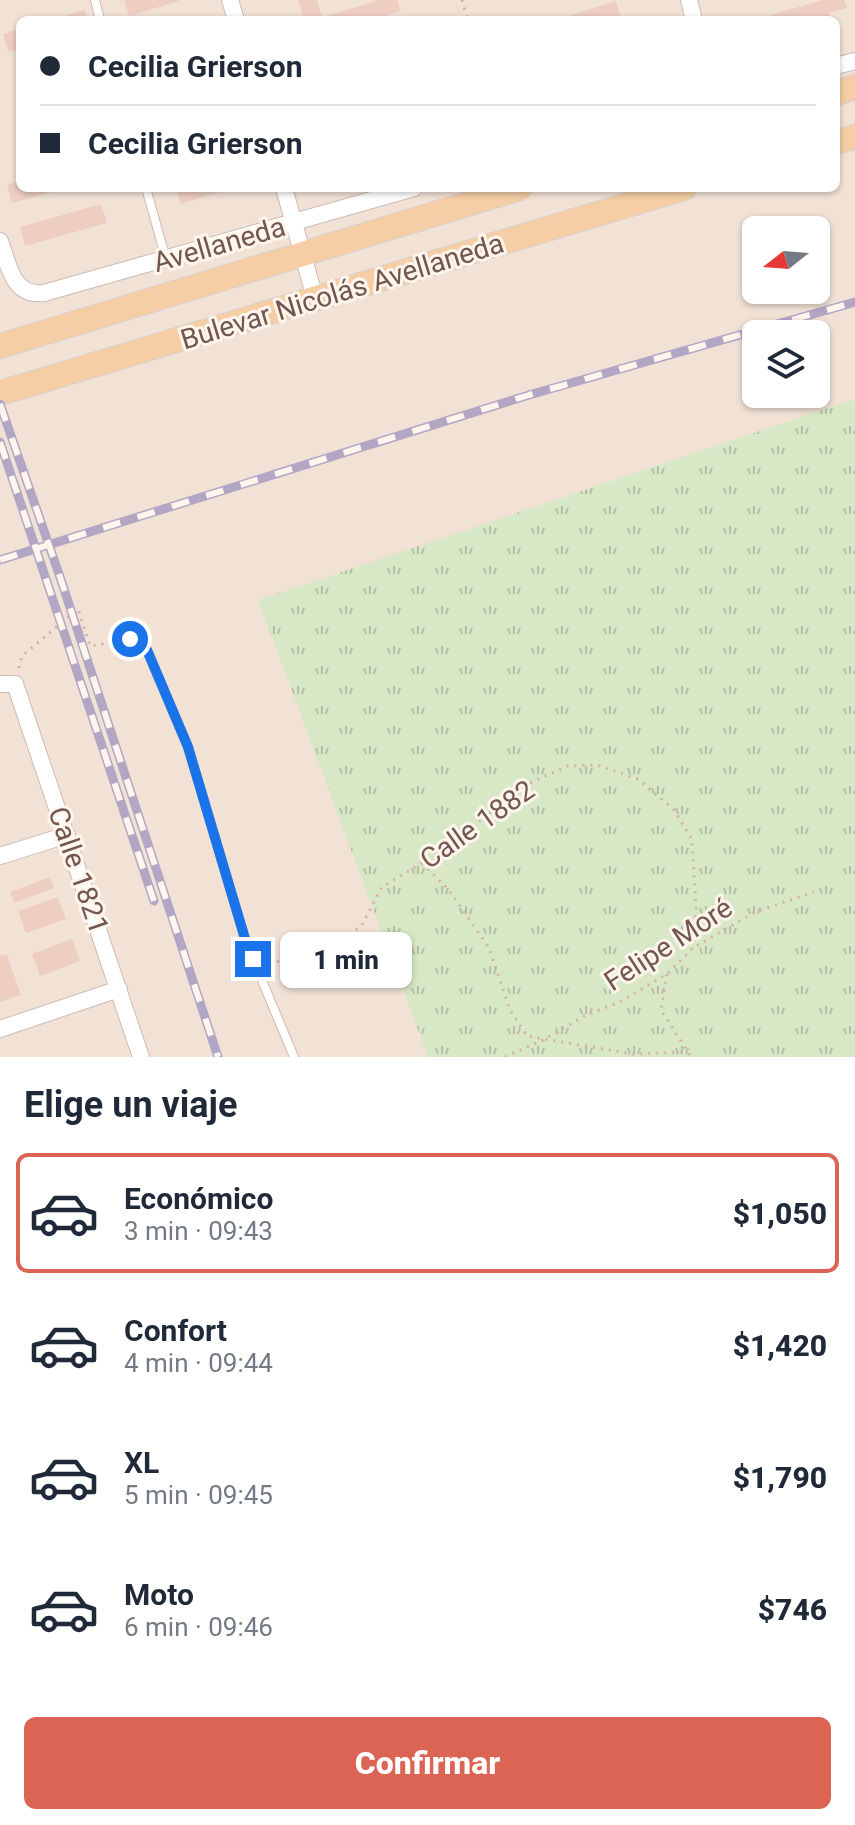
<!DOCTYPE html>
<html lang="es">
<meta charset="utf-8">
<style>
body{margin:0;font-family:Roboto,sans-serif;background:#f2f2f3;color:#1f2937;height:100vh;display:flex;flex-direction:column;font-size:30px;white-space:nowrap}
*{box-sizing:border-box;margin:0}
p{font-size:26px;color:#747a83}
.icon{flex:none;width:44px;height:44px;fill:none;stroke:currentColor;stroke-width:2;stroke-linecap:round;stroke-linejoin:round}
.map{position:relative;height:1057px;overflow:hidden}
.side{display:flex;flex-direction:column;background:#fff;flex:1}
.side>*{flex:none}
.guide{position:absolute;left:16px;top:16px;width:824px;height:176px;border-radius:12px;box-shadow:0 2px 6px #0004;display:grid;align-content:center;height:176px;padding:0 24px;background:#fff}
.needle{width:52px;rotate:253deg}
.tools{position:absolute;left:742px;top:216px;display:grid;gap:16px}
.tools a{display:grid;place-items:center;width:88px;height:88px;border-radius:12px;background:#fff;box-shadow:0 2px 6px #0004;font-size:40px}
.end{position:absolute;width:36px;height:36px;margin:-18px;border:10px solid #1a73e8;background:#fff;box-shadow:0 0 0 4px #fff}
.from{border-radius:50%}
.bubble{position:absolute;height:56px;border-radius:12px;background:#fff;box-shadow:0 2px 6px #0004;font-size:26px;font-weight:800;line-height:56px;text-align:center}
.guide b{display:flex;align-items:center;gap:28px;height:76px;font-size:30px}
.guide b+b{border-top:2px solid #e0e1e3}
.guide i{width:20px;height:20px;background:#1f2937}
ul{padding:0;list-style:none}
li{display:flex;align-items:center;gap:24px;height:120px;margin:0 16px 12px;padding:0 8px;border:4px solid transparent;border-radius:12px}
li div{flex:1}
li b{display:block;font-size:30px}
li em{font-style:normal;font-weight:800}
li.current{border-color:#dc6455}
li>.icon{width:72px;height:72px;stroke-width:1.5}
h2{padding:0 24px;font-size:36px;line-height:96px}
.cta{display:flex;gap:16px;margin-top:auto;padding:16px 24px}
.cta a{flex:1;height:92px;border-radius:12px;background:#dc6455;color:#fff;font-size:32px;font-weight:800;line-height:92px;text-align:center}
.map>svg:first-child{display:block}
.residential{fill:#f2e2d6;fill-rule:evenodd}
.grass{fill:url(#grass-tufts)}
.building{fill:#eecec1}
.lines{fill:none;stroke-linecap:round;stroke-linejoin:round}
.lane-casing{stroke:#cebab1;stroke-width:10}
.street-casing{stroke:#cebab1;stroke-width:18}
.primary-casing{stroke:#d8d0cd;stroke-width:26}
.path{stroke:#d3b1a4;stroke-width:3;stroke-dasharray:2 6;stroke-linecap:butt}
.lane{stroke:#fff;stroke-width:8}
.street{stroke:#fff;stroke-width:16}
.primary{stroke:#f5cea5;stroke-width:24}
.rail-casing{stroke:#b3a6c4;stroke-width:9}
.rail{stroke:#fef5ed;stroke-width:6;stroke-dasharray:18;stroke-linecap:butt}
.route{stroke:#1a73e8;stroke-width:10}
.labels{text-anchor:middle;stroke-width:6;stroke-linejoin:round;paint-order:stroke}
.street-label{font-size:28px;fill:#73564d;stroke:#fef5ed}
</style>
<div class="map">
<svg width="855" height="1057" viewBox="0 0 855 1057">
<defs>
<pattern id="grass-tufts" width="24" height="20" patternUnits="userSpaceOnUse" patternTransform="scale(2)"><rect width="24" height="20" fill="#d8e8c6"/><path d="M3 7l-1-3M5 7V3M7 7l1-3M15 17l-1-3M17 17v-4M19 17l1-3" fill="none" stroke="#b4bfa3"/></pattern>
</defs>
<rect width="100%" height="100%" fill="#fbf1e7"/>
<path class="residential" d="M0,0H855V1057H0ZM20,20H836V188H20ZM756,230H816V290H756ZM756,334H816V394H756Z"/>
<path class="grass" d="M855,399V1057H428L258,600Z"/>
<path class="building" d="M124,0H179V1L129,16Z
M298,0H317L322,17L304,20Z
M380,0H397L401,11L371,20H323L322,17Z
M823,0H844L847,8L829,13L831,20H771V15Z
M616,1L621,18L629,16L631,20H556Z
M85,10L87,20H54V19Z
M20,29V49L8,52L3,34Z
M20,181V188L63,189L12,203L7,185Z
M176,188H230V189L181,204Z
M101,204L107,223L25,246L20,227Z
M50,877L54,888L14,903L10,892Z
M58,897L66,919L26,933L18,911Z
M72,939L80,961L40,976L32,954Z
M7,954L21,995L0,1002V956Z"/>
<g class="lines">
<defs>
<path id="lane" d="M95,0L100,20
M146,188L166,259
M130,639L147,650L188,747L246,942L294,1057"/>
<path id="street" d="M230,0L236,20
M689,0L694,20
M836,66L855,61
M284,188L315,298
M0,241C9,265 12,297 44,293L414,188
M0,684H15L141,1057
M0,856L67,835
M0,1029L119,989"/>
<path id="primary" d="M836,93L855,87
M836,142L855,137
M0,346L520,188
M0,393L684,188"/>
</defs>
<use href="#lane" class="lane-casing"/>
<use href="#street" class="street-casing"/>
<use href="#primary" class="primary-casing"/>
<path class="path" d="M462,0L468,20
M19,668L22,656L78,609L90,646L118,641
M422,863L449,890L489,948L510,1010L527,1036L633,1054L688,1052
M271,967L289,953L332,948L362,925L382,887L422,863L530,783L568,766L597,765L638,779L674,810L692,839L696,908L693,948
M667,974L661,1010L691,1057
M505,1057L543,1040L586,1015L620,1002L667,974L693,948L755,912L814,892"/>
<use href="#lane" class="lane"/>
<use href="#street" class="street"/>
<use href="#primary" class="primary"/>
<defs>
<path id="rail" d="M0,404L59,574L218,1057
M0,442L154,901
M0,560L529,395L855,302"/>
</defs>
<use href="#rail" class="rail-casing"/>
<use href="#rail" class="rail"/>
</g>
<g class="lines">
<path class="route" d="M130,639L147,650L188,747L246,942L253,959"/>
</g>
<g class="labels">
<g class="street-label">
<text transform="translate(219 244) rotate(-16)" y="10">Avellaneda</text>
<text transform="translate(342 291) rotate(-17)" y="10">Bulevar Nicolás Avellaneda</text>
<text transform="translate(477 824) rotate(-35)" y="10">Calle 1882</text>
<text transform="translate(79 870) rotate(71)" y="10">Calle 1821</text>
<text transform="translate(668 944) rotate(-33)" y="10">Felipe Moré</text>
</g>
</g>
</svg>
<div class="tools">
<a><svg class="needle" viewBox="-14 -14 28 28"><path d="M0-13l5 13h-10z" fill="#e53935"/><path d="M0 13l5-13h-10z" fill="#747a83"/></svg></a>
<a><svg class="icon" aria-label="layers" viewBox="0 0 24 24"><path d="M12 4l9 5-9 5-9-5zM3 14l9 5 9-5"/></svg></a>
</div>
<i class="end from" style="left:130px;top:639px"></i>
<i class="end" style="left:253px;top:959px"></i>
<div class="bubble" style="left:280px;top:932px;width:132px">1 min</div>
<div class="guide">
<b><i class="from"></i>Cecilia Grierson</b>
<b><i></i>Cecilia Grierson</b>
</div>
</div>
<section class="side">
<h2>Elige un viaje</h2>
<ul>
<li class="current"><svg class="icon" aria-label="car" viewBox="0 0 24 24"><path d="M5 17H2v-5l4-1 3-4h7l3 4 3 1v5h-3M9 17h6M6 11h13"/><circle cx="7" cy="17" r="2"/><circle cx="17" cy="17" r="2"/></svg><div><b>Económico</b><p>3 min · 09:43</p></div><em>$1,050</em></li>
<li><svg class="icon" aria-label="car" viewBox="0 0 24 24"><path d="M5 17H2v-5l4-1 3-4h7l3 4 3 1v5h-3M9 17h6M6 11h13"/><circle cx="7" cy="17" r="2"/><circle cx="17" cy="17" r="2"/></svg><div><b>Confort</b><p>4 min · 09:44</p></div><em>$1,420</em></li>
<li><svg class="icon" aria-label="car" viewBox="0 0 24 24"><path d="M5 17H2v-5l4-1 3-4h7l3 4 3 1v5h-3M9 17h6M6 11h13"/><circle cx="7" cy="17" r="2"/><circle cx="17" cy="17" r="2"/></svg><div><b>XL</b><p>5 min · 09:45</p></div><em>$1,790</em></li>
<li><svg class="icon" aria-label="car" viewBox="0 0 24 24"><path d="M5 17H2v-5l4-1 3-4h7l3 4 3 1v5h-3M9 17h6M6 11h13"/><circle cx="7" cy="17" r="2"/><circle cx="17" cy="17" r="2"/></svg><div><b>Moto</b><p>6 min · 09:46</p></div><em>$746</em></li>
</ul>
<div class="cta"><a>Confirmar</a></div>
</section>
